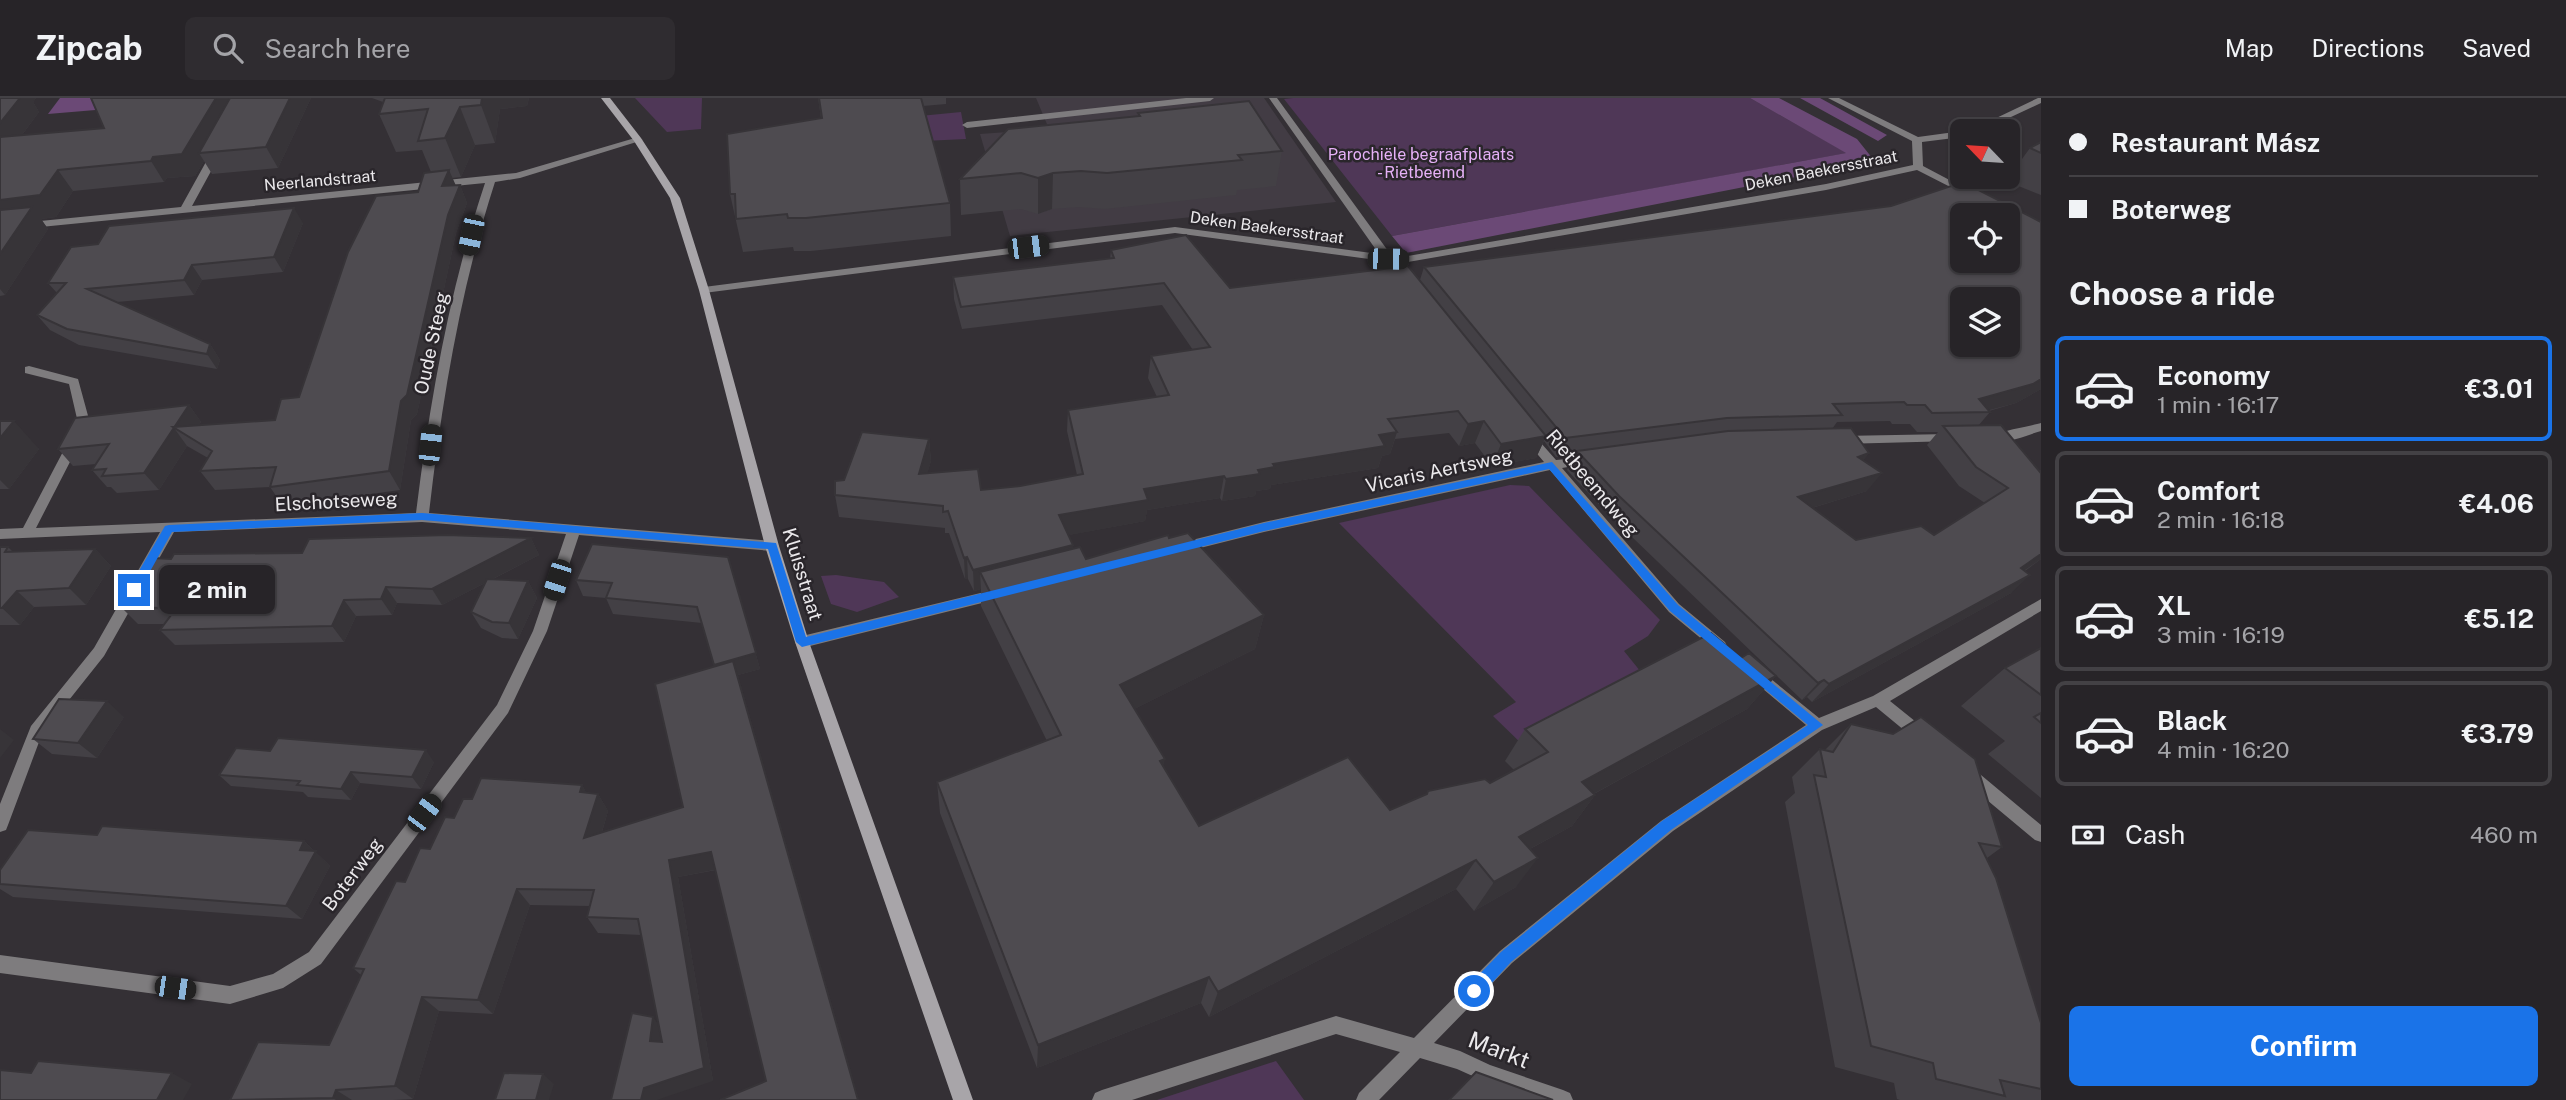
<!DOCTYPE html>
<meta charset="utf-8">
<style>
body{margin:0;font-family:"Public Sans",sans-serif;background:#2f2c30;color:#f1f3f6;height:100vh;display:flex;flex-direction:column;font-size:26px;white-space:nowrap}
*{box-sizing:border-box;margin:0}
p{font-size:23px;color:#a4a4a8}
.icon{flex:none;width:38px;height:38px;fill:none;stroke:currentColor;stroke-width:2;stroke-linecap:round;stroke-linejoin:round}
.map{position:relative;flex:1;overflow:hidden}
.side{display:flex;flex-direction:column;background:#272428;width:525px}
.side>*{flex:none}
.guide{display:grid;align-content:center;height:154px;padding:0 28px;background:#272428}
.needle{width:46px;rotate:295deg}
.buttons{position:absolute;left:1950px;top:21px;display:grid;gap:14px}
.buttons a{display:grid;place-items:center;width:70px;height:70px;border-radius:10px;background:#272428;box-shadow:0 2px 5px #0004,0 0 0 2px #434145;font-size:35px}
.end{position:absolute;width:32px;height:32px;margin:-16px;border:9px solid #1a73e8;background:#fff;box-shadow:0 0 0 4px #fff}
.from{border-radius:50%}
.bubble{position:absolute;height:49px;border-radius:10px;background:#272428;box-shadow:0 2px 5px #0004,0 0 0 2px #434145;font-size:23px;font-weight:700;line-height:49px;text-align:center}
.car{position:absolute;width:21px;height:42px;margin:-21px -10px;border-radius:9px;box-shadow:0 0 5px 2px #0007;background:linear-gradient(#222 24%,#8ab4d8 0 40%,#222 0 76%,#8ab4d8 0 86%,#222 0)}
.guide b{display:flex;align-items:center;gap:24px;height:66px;font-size:26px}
.guide b+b{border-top:2px solid #434145}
.guide i{width:18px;height:18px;background:#f1f3f6}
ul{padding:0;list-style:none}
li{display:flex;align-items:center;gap:21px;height:105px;margin:0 14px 10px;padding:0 14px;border:4px solid #434145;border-radius:10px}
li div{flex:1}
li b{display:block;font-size:26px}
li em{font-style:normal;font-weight:700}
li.selected{border-color:#1a73e8}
li>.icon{width:63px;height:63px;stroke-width:1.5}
h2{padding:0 28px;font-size:32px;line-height:84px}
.pay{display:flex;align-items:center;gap:18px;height:77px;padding:0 28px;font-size:26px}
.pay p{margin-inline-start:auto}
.primary-button{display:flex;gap:14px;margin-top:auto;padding:14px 28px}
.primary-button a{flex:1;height:80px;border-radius:10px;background:#1a73e8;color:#fff;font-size:28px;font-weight:700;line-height:80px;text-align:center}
header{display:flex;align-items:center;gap:42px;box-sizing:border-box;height:98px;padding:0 35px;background:#272428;border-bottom:2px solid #434145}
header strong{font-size:33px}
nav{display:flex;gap:38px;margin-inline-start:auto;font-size:24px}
.search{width:490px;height:63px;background:#2f2c30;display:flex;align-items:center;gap:18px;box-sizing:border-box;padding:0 24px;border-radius:10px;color:#a4a4a8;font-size:26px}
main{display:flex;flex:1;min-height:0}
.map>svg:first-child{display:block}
.built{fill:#423c44}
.green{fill:#4f3757}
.forest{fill:#6b4976}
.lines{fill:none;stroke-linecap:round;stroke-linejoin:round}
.street{fill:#7e7c7e;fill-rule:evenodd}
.secondary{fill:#a8a5a9;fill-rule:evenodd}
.wall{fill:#434045;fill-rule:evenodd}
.shaded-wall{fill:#373438}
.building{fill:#4e4b50;stroke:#373438;stroke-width:2;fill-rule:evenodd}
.route{fill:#1a73e8}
.labels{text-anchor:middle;stroke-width:5;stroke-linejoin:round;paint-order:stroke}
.far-park-label{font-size:16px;fill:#e6b1f7;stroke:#2a262b}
.far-street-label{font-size:16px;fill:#ebe9ec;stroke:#2a262b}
.street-label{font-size:19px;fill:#ebe9ec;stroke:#2a262b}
.near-street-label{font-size:23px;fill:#ebe9ec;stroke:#2a262b}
</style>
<header>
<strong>Zipcab</strong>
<div class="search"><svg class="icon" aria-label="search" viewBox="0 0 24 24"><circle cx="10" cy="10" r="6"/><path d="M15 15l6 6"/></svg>Search here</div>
<nav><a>Map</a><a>Directions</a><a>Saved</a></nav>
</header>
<main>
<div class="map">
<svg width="2041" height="1002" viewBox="0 0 2041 1002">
<rect width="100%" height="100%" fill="#343035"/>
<path class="built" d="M1036,0H1264L1336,104L1010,138L980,36L1049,31Z"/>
<path class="green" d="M635,0H702L701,31L667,34Z
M1293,0H1750L1847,55L1392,138L1284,1Z
M961,14L966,41L819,48L817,28Z
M1510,387L1529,388L1660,522L1648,538L1624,553L1649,584L1526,650L1493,618L1516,604L1339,425Z
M836,477L884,484L899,499L857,514L831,506L821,478Z
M1276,963L1304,1002H1157Z"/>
<path class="forest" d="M60,0H238L48,16Z
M1750,0H1779L1857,41L1873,61L1811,76L1406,155L1392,138L1846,55Z
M1800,0H1820L1887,37L1878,43Z"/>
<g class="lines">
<path class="street" d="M1186,0H1214L1210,3L967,30L962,27L967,24Z
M1269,0H1277L1391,157L1402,159L1826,86L1913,67L1912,43L1828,0H1839L1918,39L1962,33V39L1922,44L1923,68L1976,96L1968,98L1917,72L1826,92L1402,165L1395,164L1390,167L1384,163L1175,135L704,195L699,192L704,189L1175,129L1379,156Z
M2038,0H2041V5L1981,33H1969Z
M635,40L643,42L520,80L495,84C460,192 442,302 429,415L772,443L779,448L777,451L772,453L579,437L547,533L508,615L321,866L283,890L230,906L0,875V857L230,888L273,876L309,854L497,607L533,533L566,436L422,424L174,434L104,558L42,636L8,727L6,732L0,734V706L31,628L94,550L160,434L0,441V431L23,430L78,325L69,286L25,275V269L29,268L78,281L90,325L36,430L416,415C430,302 449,193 485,85L0,133V127L181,109L212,53L217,50L222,53L192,108L516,75Z
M2041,325V333C2026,337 1997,351 1985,340C1991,335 2030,328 2041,325Z
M1529,335L1533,336L1556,362L1591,359L1593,362L1591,365L1562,370L1679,506L1725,544L1727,548L1725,552H1715L1669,514L1550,372L1264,434L1180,455L1173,450L1180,445L1264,424L1544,364L1523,339Z
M1950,336L1956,340L1954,343L1841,346L1835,342L1841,338Z
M997,491L1002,492L1004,496L1002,500L802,550L797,548L795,544L797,540L802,538Z
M2041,501V513L1890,603L1926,632L1929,637L1926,642L1921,644L1916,642L1876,609L1822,632L1673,733L1512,865L1434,945L1460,953L1490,967L1563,992L1570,995L1573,1002H1536L1486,984L1457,971L1420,960L1379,1002H1356L1359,995L1400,954L1336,936L1132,1002H1092L1095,995L1102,992L1336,918L1414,940L1500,853L1661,723L1806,627L1750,580L1748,576L1750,572L1755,570L1760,572L1819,620L1873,598Z
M1969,670L1975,672L2041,727V744L2035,742L1963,682L1961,677L1963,672Z"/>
<path class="secondary" d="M601,0H610L641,40L680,100L709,192L779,448L809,544L973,1002H953L795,544L765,448L699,192L670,100L634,43Z"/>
</g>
<path class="wall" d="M0,0H36L33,4L39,14L22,37L104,30L91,0H311L278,70L212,76L204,63L195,78L167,80L164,84L73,93L56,119L41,121L48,131L5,197L0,198Z
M372,0H529L527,8L500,11L495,45L475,47L461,79L452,80L455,87H460L467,105L456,135L417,316L411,322L400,392L283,408L270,389L215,392L200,373L208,360L187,348L159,392L117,395L111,389H107L92,372L96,366L73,368L58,351L189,307L201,324L199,327L275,322L299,299L431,74L422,52L396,54L379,16L383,4Z
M818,0H946V6L923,8L950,105L951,138L811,153H794L793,149L743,154L730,96L821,20Z
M1138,15L1282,53L1276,88L1237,92L1236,97L1105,111L1079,109L1052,111L1038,116L1021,111L961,117L960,81L1138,18Z
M2041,44V97L2006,83L2030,50Z
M2041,124V291L2016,305L1989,313L1990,314L1978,328L2040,374L2041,373V461L2025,473L2011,495L1812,604L1807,599L1802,602L1608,416L1567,372L1575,357L1556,359L1544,343L1536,360L1492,368L1475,345L1459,348L1449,335L1395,341L1390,356L1382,358L1378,370L1271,387L1270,391L1256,393L1255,398L1222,403L1220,400L1147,412L1145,423L1068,437L1073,447V451L1086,461L1169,440L1264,517L1255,551L1134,611L1164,669L1199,728L1390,712L1426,697L1428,693L1490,685L1514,672L1505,663L1525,631L1741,560L1776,578L1747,611L1594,696L1595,697L1572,728L1530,751L1516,789L1474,813L1456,791L1209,919L1201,905L1037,970L940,715L937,684L1047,643L981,508V491L974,493L968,481H965L949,435H945V430L839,419L835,397L844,382L929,341L931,363L927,375L981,392L1020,388L1077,377L1067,333L1068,312L1157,299L1148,280L1151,258L1193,252L1162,207L962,231L954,201L953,179L1110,161L1111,152L1230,190L1420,182L1424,169ZM1890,323L1892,326H1910L1917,334H1938L1927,347L1959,388L1985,405L1934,437L1856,442L1812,410L1867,393L1863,362L1869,355L1832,331L1837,324Z
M303,125L283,174L202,182L194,197L117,204L210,246L220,262L217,271L79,247L50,232L37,217L57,195L48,185Z
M0,323L39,351L9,391H0Z
M531,440L539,457L493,481L528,483L537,500L518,541L502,540L481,530L471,514L485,485L442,507L397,505L392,517L356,518L344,544L175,547L160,532L165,526H138L123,511L302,455Z
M0,449H8L13,454L95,451L111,468L86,507L34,509L20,527H0Z
M728,459L760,571L738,577L766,983L716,772L678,779L713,983L658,925L641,837L598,835L587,819L590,808L530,807L493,916L439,913L413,1001L393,1002H230L329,947L361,877L353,870L405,784L454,720L472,701L582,687L586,695L598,696L608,713L602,734L683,709L715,568L702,525L613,516L606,500L583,498L576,482Z
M2041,550V700L1988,656L2005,643L1961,608L2005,570Z
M124,619L97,660L52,656L33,641Z
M1851,626L2002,749L1987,760L2041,925V1002H1900L1897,1001L1894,985L1835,969L1785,704L1795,695L1792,679L1820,651L1825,652Z
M434,664L421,691L360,685L351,702L308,699L303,694L231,688L219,677Z
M97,737L304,743L330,768L302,821L13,799L0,791V772Z"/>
<path class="shaded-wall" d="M14,0H36L33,4L39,14L4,61L0,57V25Z
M216,0H240L199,55L204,63L195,78L167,80L164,84L151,63L153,59Z
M290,0H311L278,70L266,49Z
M482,0H529L527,8L500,11L495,45L481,7Z
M460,9L475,47L461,79L445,40Z
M58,72L73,93L56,119L41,121L48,131L5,197L0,191V102Z
M449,72L457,90L442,88Z
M1053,75L1052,111L1038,116V80Z
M460,87L467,105L456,135L417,316L411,322L400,392L389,373L401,303L448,117Z
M294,110L303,125L283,174L274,159Z
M192,167L202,182L194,197L184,182Z
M210,246L220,262L217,271L207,256Z
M2041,281V291L2016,305L1982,314L1979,301Z
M189,307L201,324L191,340L174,330Z
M14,323L39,351L9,391L0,382V340Z
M1484,323L1475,345L1459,348L1468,326Z
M174,330L187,348L159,392L144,375Z
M1397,334L1390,356L1382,358L1378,370L1271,387L1270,391L1256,393L1255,398L1222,403L1226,381L1273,366L1379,337Z
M1546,338L1536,360L1492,368L1501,346Z
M929,341L931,363L921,397L919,376Z
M1869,355L1854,374L1858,359Z
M1882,375L1867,393L1785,418L1798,399Z
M1224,378L1220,400L1147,412L1145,423L1059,439V417L1144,391Z
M531,440L539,457L442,507L432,491Z
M1073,447L1072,469L980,474L981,491L974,493L973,472Z
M95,451L111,468L86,507L69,490Z
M2041,456V461L2002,488L2021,470Z
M728,459L760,571L738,577L859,1002H858L714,567Z
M967,459L968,481H965L964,460Z
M2030,477L2011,495L1812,604L1829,586Z
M528,483L537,500L518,541L509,525Z
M386,489L397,505L392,517L381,501Z
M17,493L34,509L20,527L2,510Z
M344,502L356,518L344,544L332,528Z
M1264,517L1255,551L1116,620L1120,587Z
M1776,578L1747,611L1559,715L1582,684Z
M1824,582L1807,599L1802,602L1818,585Z
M107,603L124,619L97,660L78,645Z
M0,631L14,642L0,660Z
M426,652L434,664L421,691L412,679Z
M1165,661L1159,692L1160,663Z
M351,674L360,685L351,702L341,691Z
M582,687L592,705L580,694Z
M598,696L608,713L595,757L584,740Z
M1595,697L1572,728L1498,768L1519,739Z
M304,743L330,768L302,821L286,808L300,752Z
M711,754L719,771L678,779L713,983L657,1002H641L644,990L704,970L669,762Z
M1538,760L1516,789L1474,813L1494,784Z
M1476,762L1456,791L1209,919L1218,894Z
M517,791L530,807L493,916L478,902Z
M1209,879L1201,905L1037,970L1038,947Z
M422,899L439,913L413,1001L395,988Z
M653,919L663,933L660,957L650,943Z
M172,975L192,986L183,1002H157Z
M543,976L554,986L549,1002H536Z
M336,992L352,1002H336L333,1000Z"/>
<path class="building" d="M0,0H20L0,25Z
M91,0H216L182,56L153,59L151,63L58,72L40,97L0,102V39L104,30Z
M230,0H290L266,49L199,55Z
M385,0H482L481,7L460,9L445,40L418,43L428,11L379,16Z
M819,0H921L950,105L806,120H788L787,116L736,121L735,96H730L727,36L822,20Z
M1249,3L1282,53L1238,57L1242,62L1107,75L1081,73L1053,75L1038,80L1021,75L960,81L1008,31L1140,18L1138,15Z
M2041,44V55L2030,50Z
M449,72L442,88L460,87L448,117L407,297L401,303L389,373L270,389L276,369L200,373L212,353L173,329L275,322L281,301L299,299L348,154L376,98L418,94L424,75Z
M1963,84L2041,124V281L2033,286L1979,301L1990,314L1932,315L1925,307H1907L1904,304L1833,306L1842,317L1727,320L1565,340L1424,169L1891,108ZM1962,117H2007V163H1962ZM1962,201H2007V247H1962Z
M32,109L0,156V112Z
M294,110L274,159L192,167L184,182L87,191L210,246L207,256L67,231L37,217L66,185H48L71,149L98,146L109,128Z
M1186,137L1230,190L1408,168L1546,338L1501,346L1484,323L1468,326L1458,313L1388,321L1397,334L1379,337L1385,348L1273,366L1275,369L1258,372L1260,376L1226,381L1224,378L1144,391L1148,402L1059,417L1073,447L973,472L967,459L964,460L948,413L943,414V408L835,397V383L844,382L862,334L929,341L919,376L978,371L981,392L1020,388L1083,376L1068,312L1169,297L1151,258L1210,249L1164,185L961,209L953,179L1114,160L1111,152Z
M189,307L144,375L102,378L106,371L92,372L109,346L58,351L75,320Z
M0,323H14L0,340Z
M2001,327L2040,374L2041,373V456L2021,470L2030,477L1829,586L1824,582L1818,585L1619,398L1577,353L1728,333L1851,330L1869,355L1858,359L1882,375L1798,399L1856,442L1921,428L1934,437L2008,390L1976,369L1943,328Z
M1188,435L1264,517L1120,587L1165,661L1160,663L1199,728L1348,659L1390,712L1427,696L1428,693L1485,681L1490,685L1548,654L1525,631L1711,535L1741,560L1749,555L1776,578L1582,684L1595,697L1519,739L1538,760L1494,784L1476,762L1218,894L1209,879L1038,947L937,684L1061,637L980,474L1080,449L1086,461L1168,437L1169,440Z
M447,437L531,440L432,491L386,489L381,501L344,502L332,528L160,532L177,509L123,511L153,460L171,461L174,456L302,455L309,441Z
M592,446L728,459L756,555L714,567L697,509L606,500L612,485L576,482Z
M0,449H8L5,454L95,451L69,490L17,493L2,510H0Z
M487,481L528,483L509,525L492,524L471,514Z
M2041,550V597L2005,570Z
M733,563L858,1002H720L766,983L711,754L669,762L704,970L644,990L641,1002H611L632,915L653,919L650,943L662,944L638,821L587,819L594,792L517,791L478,902L422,899L395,988L336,992L333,1000L230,1002L258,944L329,947L364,871L353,870L396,783L405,784L420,750L430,751L445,719L454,720L463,701H472L481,680L582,687L580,694L598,696L584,740L683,709L655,586Z
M59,601L107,603L78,645L33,641Z
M2041,615V625L2034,619Z
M1921,619L1975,661L2002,749L1979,745L1996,780L2041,925V991L2000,982L2005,998L1936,981L1933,965L1871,948L1814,677L1826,679L1820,651L1833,654L1851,626L1893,636Z
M278,640L426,652L412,679L351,674L341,691L297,687L300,683L219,677L236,650L270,653Z
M102,728L304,743L300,752L316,753L286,808L0,786V772L28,732L97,737Z
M38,963L172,975L157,1002H0V972L31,975Z
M1476,974L1553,1002H1449Z
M504,975L543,976L536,1002H495Z"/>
<path class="route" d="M1552,364L1678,507L1823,627L1671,732L1511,864L1479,899L1474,901L1468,899L1466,893L1468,888L1501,854L1662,723L1808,627L1670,513L1549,371L1264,433L802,549L796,544L768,451L422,422L172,434L138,495H130L128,492L165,428L169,427L422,415L776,445L806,539L1264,425Z"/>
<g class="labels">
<g class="far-park-label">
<text x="1421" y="62">Parochiële begraafplaats<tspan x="1421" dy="18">- Rietbeemd</tspan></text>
</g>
<g class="far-street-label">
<text transform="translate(1821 72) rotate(-11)" y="6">Deken Baekersstraat</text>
<text transform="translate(320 82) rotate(-5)" y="6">Neerlandstraat</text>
<text transform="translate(1267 129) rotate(8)" y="6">Deken Baekersstraat</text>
</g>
<g class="street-label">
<text transform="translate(431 245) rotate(-78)" y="7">Oude Steeg</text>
<text transform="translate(1439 372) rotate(-12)" y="7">Vicaris Aertsweg</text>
<text transform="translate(1593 385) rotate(50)" y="7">Rietbeemdweg</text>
<text transform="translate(336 403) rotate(-3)" y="7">Elschotseweg</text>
<text transform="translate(803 476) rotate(73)" y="7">Kluisstraat</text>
<text transform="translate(352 776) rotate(-53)" y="7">Boterweg</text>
</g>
<g class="near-street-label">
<text transform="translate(1499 952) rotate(21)" y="8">Markt</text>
</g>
</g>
</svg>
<div class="buttons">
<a><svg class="needle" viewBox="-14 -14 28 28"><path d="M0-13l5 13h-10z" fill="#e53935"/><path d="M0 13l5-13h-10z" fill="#a4a4a8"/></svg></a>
<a><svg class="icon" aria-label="locate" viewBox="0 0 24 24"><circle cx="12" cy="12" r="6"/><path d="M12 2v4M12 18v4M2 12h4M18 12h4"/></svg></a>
<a><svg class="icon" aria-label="layers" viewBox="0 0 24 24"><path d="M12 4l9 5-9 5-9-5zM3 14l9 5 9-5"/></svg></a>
</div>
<i class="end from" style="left:1474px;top:893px"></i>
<i class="end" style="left:134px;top:492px"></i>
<div class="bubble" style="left:159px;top:467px;width:116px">2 min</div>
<i class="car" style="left:471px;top:137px;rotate:192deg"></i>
<i class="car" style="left:1028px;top:149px;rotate:83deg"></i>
<i class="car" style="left:1388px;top:161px;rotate:91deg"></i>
<i class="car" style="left:430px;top:347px;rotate:6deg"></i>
<i class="car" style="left:557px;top:482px;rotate:198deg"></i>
<i class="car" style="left:424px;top:715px;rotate:37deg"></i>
<i class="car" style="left:175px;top:890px;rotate:98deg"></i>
</div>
<section class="side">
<div class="guide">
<b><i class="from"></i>Restaurant Mász</b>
<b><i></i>Boterweg</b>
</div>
<h2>Choose a ride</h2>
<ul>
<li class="selected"><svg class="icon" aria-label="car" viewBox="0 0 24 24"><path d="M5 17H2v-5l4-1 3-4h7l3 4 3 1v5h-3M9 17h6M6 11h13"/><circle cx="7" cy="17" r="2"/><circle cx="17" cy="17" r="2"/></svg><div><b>Economy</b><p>1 min · 16:17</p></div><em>€3.01</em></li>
<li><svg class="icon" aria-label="car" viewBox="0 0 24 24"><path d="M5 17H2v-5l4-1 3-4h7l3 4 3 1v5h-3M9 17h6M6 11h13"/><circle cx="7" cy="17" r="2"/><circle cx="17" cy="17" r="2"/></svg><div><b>Comfort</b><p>2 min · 16:18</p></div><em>€4.06</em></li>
<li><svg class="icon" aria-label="car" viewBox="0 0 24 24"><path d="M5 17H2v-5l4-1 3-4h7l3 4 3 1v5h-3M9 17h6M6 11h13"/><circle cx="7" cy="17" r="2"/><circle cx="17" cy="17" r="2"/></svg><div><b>XL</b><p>3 min · 16:19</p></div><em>€5.12</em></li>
<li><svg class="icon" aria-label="car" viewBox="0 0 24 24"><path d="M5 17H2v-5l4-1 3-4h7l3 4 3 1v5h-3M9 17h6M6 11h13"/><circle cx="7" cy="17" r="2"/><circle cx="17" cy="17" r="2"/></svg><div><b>Black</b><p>4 min · 16:20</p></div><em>€3.79</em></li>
</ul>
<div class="pay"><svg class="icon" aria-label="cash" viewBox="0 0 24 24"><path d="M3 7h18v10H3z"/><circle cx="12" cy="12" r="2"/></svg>Cash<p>460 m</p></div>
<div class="primary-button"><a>Confirm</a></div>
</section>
</main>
